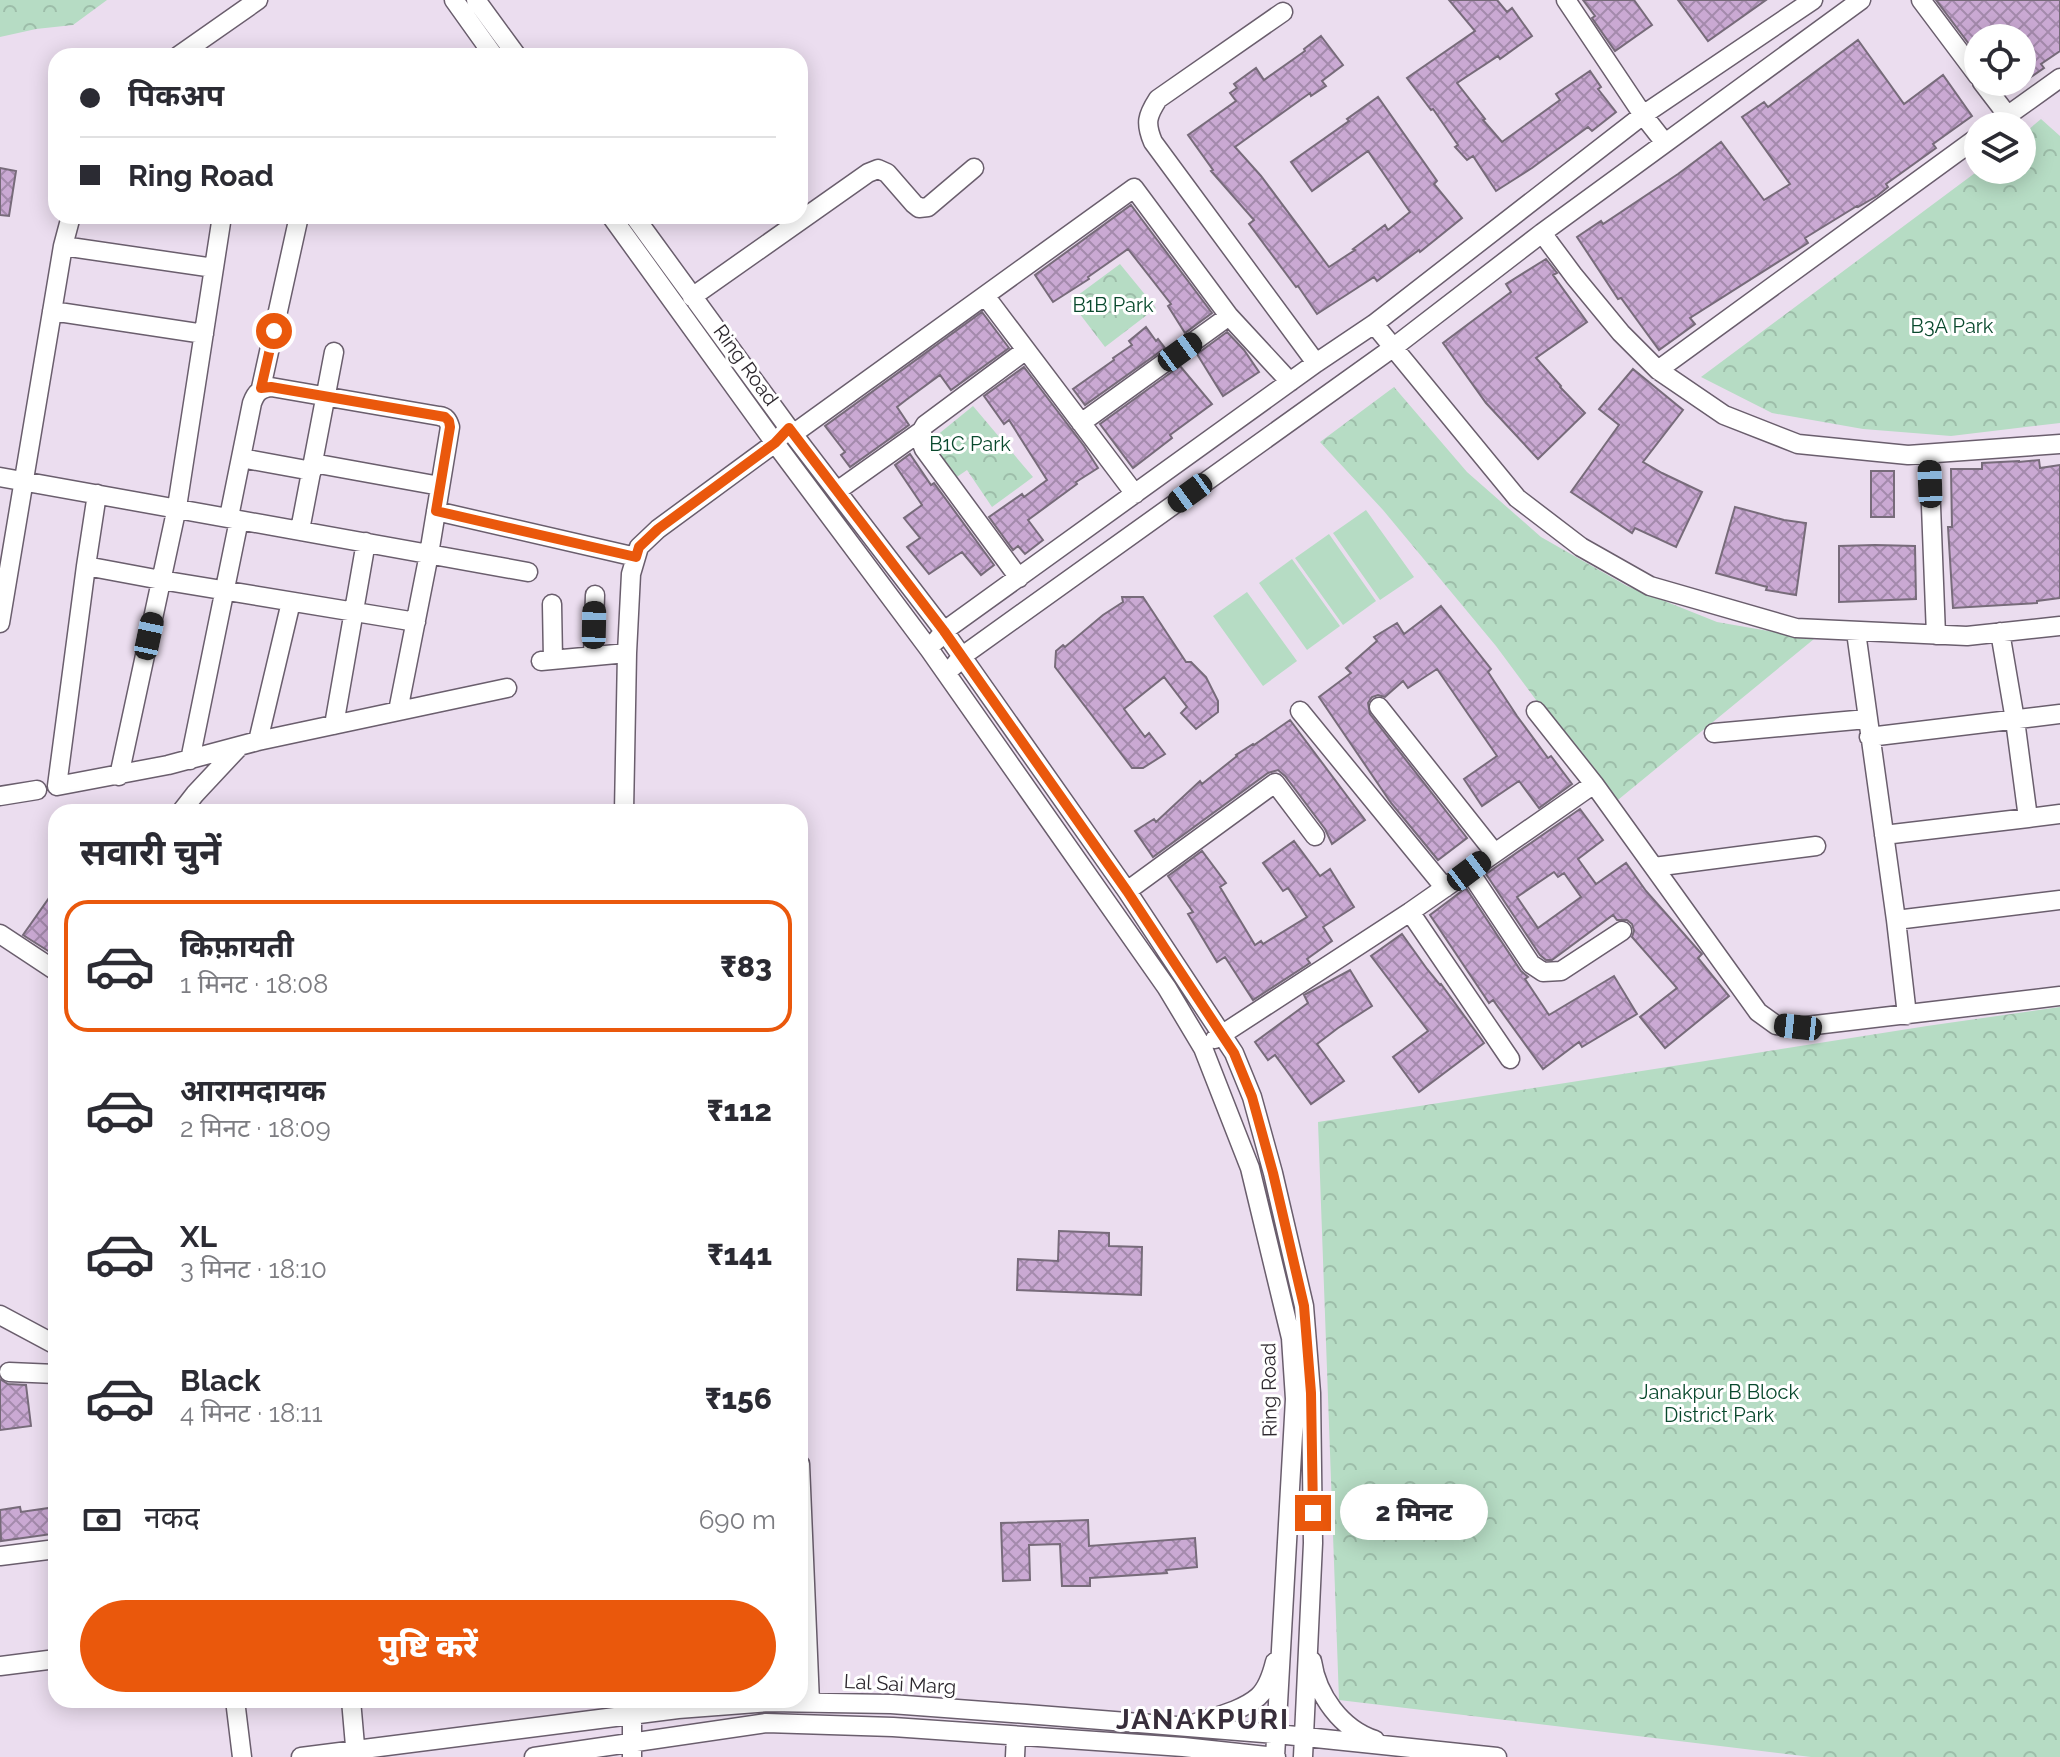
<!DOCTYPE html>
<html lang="hi">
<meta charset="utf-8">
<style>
body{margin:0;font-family:Raleway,"Noto Sans Devanagari",sans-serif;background:#f7f7f7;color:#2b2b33;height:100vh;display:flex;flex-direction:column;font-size:30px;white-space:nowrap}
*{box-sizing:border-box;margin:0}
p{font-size:26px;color:#7c7c81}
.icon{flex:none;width:44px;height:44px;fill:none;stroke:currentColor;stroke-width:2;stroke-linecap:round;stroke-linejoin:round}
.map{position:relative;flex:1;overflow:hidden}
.details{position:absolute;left:48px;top:804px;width:760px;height:904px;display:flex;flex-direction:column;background:#fff;border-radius:24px;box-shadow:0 4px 20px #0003}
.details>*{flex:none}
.top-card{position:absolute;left:48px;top:48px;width:760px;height:176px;border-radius:24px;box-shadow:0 4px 20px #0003;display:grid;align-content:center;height:176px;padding:0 32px;background:#fff}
.buttons{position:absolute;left:1964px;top:24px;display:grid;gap:16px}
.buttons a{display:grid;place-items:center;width:72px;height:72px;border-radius:50%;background:#fff;box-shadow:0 4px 20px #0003;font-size:40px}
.end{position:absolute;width:36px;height:36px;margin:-18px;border:10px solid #ea580c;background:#fff;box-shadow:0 0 0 4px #fff}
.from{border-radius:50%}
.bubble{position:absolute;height:56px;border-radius:28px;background:#fff;box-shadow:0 4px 20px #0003;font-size:26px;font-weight:800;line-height:56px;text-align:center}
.car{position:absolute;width:24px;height:48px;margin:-24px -12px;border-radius:10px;box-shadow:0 0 6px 2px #0007;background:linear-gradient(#222 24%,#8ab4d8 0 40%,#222 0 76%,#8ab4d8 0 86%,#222 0)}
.top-card b{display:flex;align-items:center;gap:28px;height:76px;font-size:30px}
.top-card b+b{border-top:2px solid #e1e1e2}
.top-card i{width:20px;height:20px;background:#2b2b33}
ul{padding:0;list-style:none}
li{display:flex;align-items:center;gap:24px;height:132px;margin:0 16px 12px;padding:0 16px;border:4px solid transparent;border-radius:24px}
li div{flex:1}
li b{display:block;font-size:30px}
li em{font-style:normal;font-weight:800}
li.current{border-color:#ea580c}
li>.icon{width:72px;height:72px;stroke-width:1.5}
h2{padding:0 32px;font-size:36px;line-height:96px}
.pay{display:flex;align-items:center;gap:20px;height:88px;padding:0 32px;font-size:30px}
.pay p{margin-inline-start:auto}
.button{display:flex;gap:16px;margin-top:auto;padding:16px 32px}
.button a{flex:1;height:92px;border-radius:48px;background:#ea580c;color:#fff;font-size:32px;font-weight:800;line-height:92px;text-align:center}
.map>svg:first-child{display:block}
.grass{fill:#b6dcc4}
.park{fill:url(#park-crowns)}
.building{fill:url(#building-cross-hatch);stroke:#776b7a;stroke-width:2;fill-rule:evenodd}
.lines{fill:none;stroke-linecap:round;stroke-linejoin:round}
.minor-casing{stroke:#6a5e6d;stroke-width:21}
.minor{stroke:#fff;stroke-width:18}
.route{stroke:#ea580c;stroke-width:10}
.labels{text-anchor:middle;stroke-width:6;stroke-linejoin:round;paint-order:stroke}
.park-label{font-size:20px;fill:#09492d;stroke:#fff}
.street-label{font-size:20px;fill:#2e292f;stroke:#fff}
.district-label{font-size:28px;font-weight:bold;letter-spacing:2px;fill:#382e3b;stroke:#fff}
</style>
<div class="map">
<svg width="2060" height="1757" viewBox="0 0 2060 1757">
<defs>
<pattern id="park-crowns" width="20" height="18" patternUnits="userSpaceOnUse" patternTransform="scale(2)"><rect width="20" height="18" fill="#b6dcc4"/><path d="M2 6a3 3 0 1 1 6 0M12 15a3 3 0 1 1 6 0" fill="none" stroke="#9dbda9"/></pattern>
<pattern id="building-cross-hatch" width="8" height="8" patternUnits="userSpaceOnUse" patternTransform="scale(2)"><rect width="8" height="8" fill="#caa9d3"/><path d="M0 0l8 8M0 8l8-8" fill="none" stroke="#a48aac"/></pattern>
</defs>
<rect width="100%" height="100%" fill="#ebddef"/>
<path class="grass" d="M1366,510L1414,577L1380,600L1333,533Z
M1329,534L1376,601L1343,625L1295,558Z
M1292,559L1340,626L1307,650L1259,583Z
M1247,592L1297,661L1263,686L1213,616Z"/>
<path class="park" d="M0,0H107L73,25L36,29L0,37Z
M2041,119L2060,136V423L1951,436L1863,429L1772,413L1701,377L1979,170H2022V135Z
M1120,264L1156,308L1105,347L1070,301Z
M1394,387L1467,472L1541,537L1627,586L1717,622L1814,639L1613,804L1496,646L1383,510L1320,442Z
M973,406L1033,477L992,507L967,470L951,481L925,445Z
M2060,1007V1757H1811L1339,1700L1318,1122L1927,1026Z"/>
<path class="building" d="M1449,0H1497L1507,12L1512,8L1532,36L1500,59L1498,56L1457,83L1485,119L1483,120L1502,142L1560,100L1556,94L1590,71L1601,87L1598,89L1616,112L1592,131L1588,127L1532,168L1496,191L1473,156L1467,160L1455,147L1458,145L1433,109L1431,110L1407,78L1475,31Z
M1583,0H1634L1652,25L1615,51L1592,18L1595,16Z
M1678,0H1766L1708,41Z
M1936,0H2060V51L2041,64L2044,68L2022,83V38H1978V56Z
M1321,36L1343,65L1322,81L1326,86L1311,96L1310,93L1235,147L1261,176L1329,267L1355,250L1353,249L1385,225L1388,230L1410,212L1368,151L1312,191L1291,162L1349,121L1347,119L1378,97L1437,181L1434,184L1462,218L1420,252L1419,250L1377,281L1374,277L1317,314L1298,286L1296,287L1249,224L1254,220L1211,171L1213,170L1188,135L1236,101L1230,93L1237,88L1234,84L1256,68L1264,80L1305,51L1304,49Z
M1858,40L1904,104L1943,75L1972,116L1933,144L1936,148L1886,184L1888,187L1877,196L1858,207L1857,206L1805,238L1808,243L1690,318L1695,324L1659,350L1621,298L1618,299L1577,237L1601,221L1603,224L1678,174L1721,142L1764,200L1790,184L1742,117L1764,102L1768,107Z
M0,168L16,171L9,216L0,215Z
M1131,205L1212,313L1185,333L1168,306L1171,304L1128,249L1088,277L1089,279L1053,302L1035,275Z
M1546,259L1557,273L1553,275L1587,322L1536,358L1561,386L1560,387L1585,413L1538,459L1486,403L1443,343L1511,292L1506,284Z
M982,312L1009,348L951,390L940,375L906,400L897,407L909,425L850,467L841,455L845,452L825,426Z
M1146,327L1156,341L1158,339L1165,348L1085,405L1073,389L1114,360L1113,358L1132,345L1129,341Z
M1227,332L1244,350L1259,372L1223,396L1197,354Z
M1180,366L1212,404L1170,435L1172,438L1133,468L1100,424Z
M1024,367L1084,446L1098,468L1076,482L1077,484L1028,520L1043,540L1025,554L1018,546L1013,550L989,517L1022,494L1024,497L1047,480L1009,420L1004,424L984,396Z
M1633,369L1683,410L1643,462L1662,473L1702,492L1676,547L1635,528L1632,533L1571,492L1619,425L1599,409Z
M910,454L931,485L934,483L994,565L981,575L962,552L929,574L907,547L920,538L904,518L922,505L895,465Z
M2039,460L2040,468L2060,465V598L2037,601V603L1953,608L1948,527H1952L1951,469H1982V463L2019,461V462Z
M1871,471H1894V517H1871Z
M1735,507L1784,520L1806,523L1796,595L1766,590L1767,587L1716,573Z
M1875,545L1915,546L1916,599L1839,602V546Z
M1122,597H1143L1186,662H1191L1206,677L1218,701V712L1196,729L1181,713L1187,707L1164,677L1124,709L1145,737L1149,733L1165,754L1143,768H1132L1055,667L1056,651L1063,645L1065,647L1103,615L1123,602Z
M1441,606L1491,669L1488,672L1517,716L1548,758L1551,756L1572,784L1539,808L1519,781L1482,806L1464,779L1497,756L1437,669L1408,688L1403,681L1385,697L1378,695L1372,697L1368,703L1370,714L1467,838L1438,860L1391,803L1319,697L1351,673L1346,668L1377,641L1374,637L1397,623L1404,634Z
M1290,720L1365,820L1332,844L1325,829L1285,776L1278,770L1268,773L1153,857L1135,831L1154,819L1156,822L1200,781L1202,784L1237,756L1236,755L1253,744L1254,745Z
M1580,809L1603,840L1578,859L1596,884L1626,863L1646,891L1699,951L1702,954L1698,958L1729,996L1665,1048L1640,1017L1677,988L1632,937L1634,931L1632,924L1627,920H1617L1613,915L1552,960H1546L1540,955L1486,874ZM1554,872L1558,877L1564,873L1581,897L1538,928L1517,897Z
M1294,841L1320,876L1330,869L1354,907L1323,927L1332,941L1307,959L1310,963L1253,1000L1225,957L1217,962L1188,914L1193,912L1168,876L1202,851L1226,883L1220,887L1255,945L1261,941L1263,944L1307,917L1288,888L1283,891L1263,863Z
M56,888V950L53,954L23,935Z
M1466,888L1521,971L1528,977L1525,979L1549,1015L1614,976L1637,1014L1582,1047L1579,1042L1543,1069L1493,1000L1489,1003L1430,915Z
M1402,934L1427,969L1440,985L1441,984L1484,1043L1419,1092L1393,1057L1428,1031L1371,956Z
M1350,970L1372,1006L1338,1028L1317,1044L1344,1081L1311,1104L1275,1055L1268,1060L1255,1042L1308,1003L1304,995Z
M1059,1231L1109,1233V1246L1142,1247L1141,1295L1017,1290L1018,1259L1058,1261Z
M0,1379L8,1384L26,1385L31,1426L0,1430Z
M20,1507L21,1512L49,1508L52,1534L1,1541L0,1510Z
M1088,1520L1089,1546L1195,1538L1197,1567L1166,1570L1167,1573L1090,1578V1586H1062L1060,1544L1029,1545L1030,1580L1003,1581L1001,1523Z"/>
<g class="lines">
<defs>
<path id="minor" d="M454,0L494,56
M476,0L517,56
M1566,0L1643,115L1665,143
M1921,0L1978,76
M1283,12L1158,99C1147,116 1145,123 1153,142L1316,363
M178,56L258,0
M1982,82L2008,116
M1993,126L2060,78
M611,216L775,443L929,649L1167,988L1203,1048L1250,1168L1291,1338L1295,1399L1275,1757
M634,216L793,434L944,631L1127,891L1234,1053L1252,1097L1273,1173L1304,1306L1311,1393L1313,1543L1303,1757
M1542,233L1574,276L1621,333L1658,370L1724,415L1798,444L1908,455L2060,444
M63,246L214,268
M692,297L868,173L878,169L887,173L914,204L919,208L928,207L974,168
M986,297L1135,494
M52,311L204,334
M1374,324L1517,498L1581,547L1650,586L1796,628L1967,636L2060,626
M1658,370L1978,137
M261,388L299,216
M1081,423L1229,316L1290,382
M793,434L1134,188L1229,316
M1929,454L1936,635
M241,458L312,471
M313,463L440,486
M0,477L528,572
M837,491L920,432
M97,494L86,566L57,786L168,765L258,741L507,688
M436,511L636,557
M229,517L252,403C256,392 260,389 271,387L439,416C446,417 448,420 450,427L429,554L398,711
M300,530L334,352
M86,566L161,580L416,622
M1019,578L924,449C920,439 919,434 925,425L1026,350
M552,604L553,660
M0,623L63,246L71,216
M1856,632L1896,920L2060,900
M936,641L944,631L1316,363L1374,324L1643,115L1813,0
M593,656L595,595
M541,661L627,653
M954,666L961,657L1394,347L1542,233L1861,0
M1379,707L1494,852
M1300,711L1445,888
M1536,711L1594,784L1758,1012L1776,1025L1798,1027L2060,996
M334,725L366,542
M1714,733L1867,719
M1869,737L2060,714
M258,741L291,602
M190,760L239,520
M119,776L177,507L222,216
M0,796L37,790
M181,812L195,794L239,747
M624,812L627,653L631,574L639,547L658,529L775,443L784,433
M2028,818L2060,814
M1884,835L2028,818L2015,720L2000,632
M1654,867L1816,846
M1469,871L1531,964L1543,972L1561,971L1622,931
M1127,891L1275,783L1315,836
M1410,912L1510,1059
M1896,920L1907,1015
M0,934L56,971
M1215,1039L1410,912L1594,784
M0,1315L56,1345
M9,1372L56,1374
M800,1464L810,1703
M0,1556L56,1549
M1312,1661C1317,1695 1341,1729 1375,1740
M0,1666L56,1659
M235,1700L242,1757
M351,1700L356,1757
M632,1700V1757
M1193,1724C1214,1717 1242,1711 1258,1697C1268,1688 1272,1674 1275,1662
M301,1757L678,1709L769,1702L891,1704L1026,1714L1277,1734L1497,1757
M534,1757L766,1723L893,1727L1183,1747L1276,1757
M1015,1757L1016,1736"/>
</defs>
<use href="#minor" class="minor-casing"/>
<use href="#minor" class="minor"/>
</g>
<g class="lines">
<path class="route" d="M274,331L261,388L271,387L445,417L449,421L450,427L436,511L636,557L639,547L658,529L775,443L789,428L944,631L1127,891L1234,1053L1252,1097L1273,1173L1304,1306L1311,1393L1313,1513"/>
</g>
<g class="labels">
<g class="park-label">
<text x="1113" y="312">B1B Park</text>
<text x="1952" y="333">B3A Park</text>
<text x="970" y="451">B1C Park</text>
<text x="1719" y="1399">Janakpur B Block<tspan x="1719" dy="23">District Park</tspan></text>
</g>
<g class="street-label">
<text transform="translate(746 365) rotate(54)" y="7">Ring Road</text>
<text transform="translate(1269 1390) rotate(-91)" y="7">Ring Road</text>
<text transform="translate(900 1684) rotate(3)" y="7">Lal Sai Marg</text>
</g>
<g class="district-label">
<text x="1203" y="1729">JANAKPURI</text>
</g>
</g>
</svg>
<div class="buttons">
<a><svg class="icon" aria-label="locate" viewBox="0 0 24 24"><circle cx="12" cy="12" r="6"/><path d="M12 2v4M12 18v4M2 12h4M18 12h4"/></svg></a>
<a><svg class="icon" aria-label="layers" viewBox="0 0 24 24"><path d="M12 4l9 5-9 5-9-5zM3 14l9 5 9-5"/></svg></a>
</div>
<i class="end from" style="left:274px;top:331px"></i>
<i class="end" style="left:1313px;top:1513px"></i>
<div class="bubble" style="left:1340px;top:1484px;width:148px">2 मिनट</div>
<i class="car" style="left:1180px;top:352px;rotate:54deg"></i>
<i class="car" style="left:1930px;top:484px;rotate:358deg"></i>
<i class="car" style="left:1190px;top:493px;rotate:234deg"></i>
<i class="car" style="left:594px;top:625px;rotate:1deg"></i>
<i class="car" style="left:149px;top:636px;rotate:12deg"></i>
<i class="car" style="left:1469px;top:871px;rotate:53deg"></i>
<i class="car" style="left:1798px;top:1027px;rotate:276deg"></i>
<div class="top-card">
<b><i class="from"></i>पिकअप</b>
<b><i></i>Ring Road</b>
</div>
<section class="details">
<h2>सवारी चुनें</h2>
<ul>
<li class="current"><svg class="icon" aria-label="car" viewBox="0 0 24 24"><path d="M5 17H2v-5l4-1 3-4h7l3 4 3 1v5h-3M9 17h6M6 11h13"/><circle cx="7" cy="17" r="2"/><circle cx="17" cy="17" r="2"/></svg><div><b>किफ़ायती</b><p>1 मिनट · 18:08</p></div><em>₹83</em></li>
<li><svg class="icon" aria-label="car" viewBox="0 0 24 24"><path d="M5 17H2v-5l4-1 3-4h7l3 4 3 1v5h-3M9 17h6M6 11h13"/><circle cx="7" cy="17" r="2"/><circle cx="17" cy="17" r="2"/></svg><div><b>आरामदायक</b><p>2 मिनट · 18:09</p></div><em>₹112</em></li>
<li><svg class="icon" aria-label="car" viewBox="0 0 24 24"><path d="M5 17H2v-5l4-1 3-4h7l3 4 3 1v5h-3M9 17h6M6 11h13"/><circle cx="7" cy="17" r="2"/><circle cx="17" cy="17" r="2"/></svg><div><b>XL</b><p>3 मिनट · 18:10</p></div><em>₹141</em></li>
<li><svg class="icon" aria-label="car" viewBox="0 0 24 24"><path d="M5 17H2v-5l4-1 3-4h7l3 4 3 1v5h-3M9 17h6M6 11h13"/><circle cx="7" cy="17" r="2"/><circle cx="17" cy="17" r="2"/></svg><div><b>Black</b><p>4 मिनट · 18:11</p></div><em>₹156</em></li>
</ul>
<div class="pay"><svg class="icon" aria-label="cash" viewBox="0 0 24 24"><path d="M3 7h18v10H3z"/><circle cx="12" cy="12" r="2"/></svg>नकद<p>690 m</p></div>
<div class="button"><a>पुष्टि करें</a></div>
</section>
</div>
